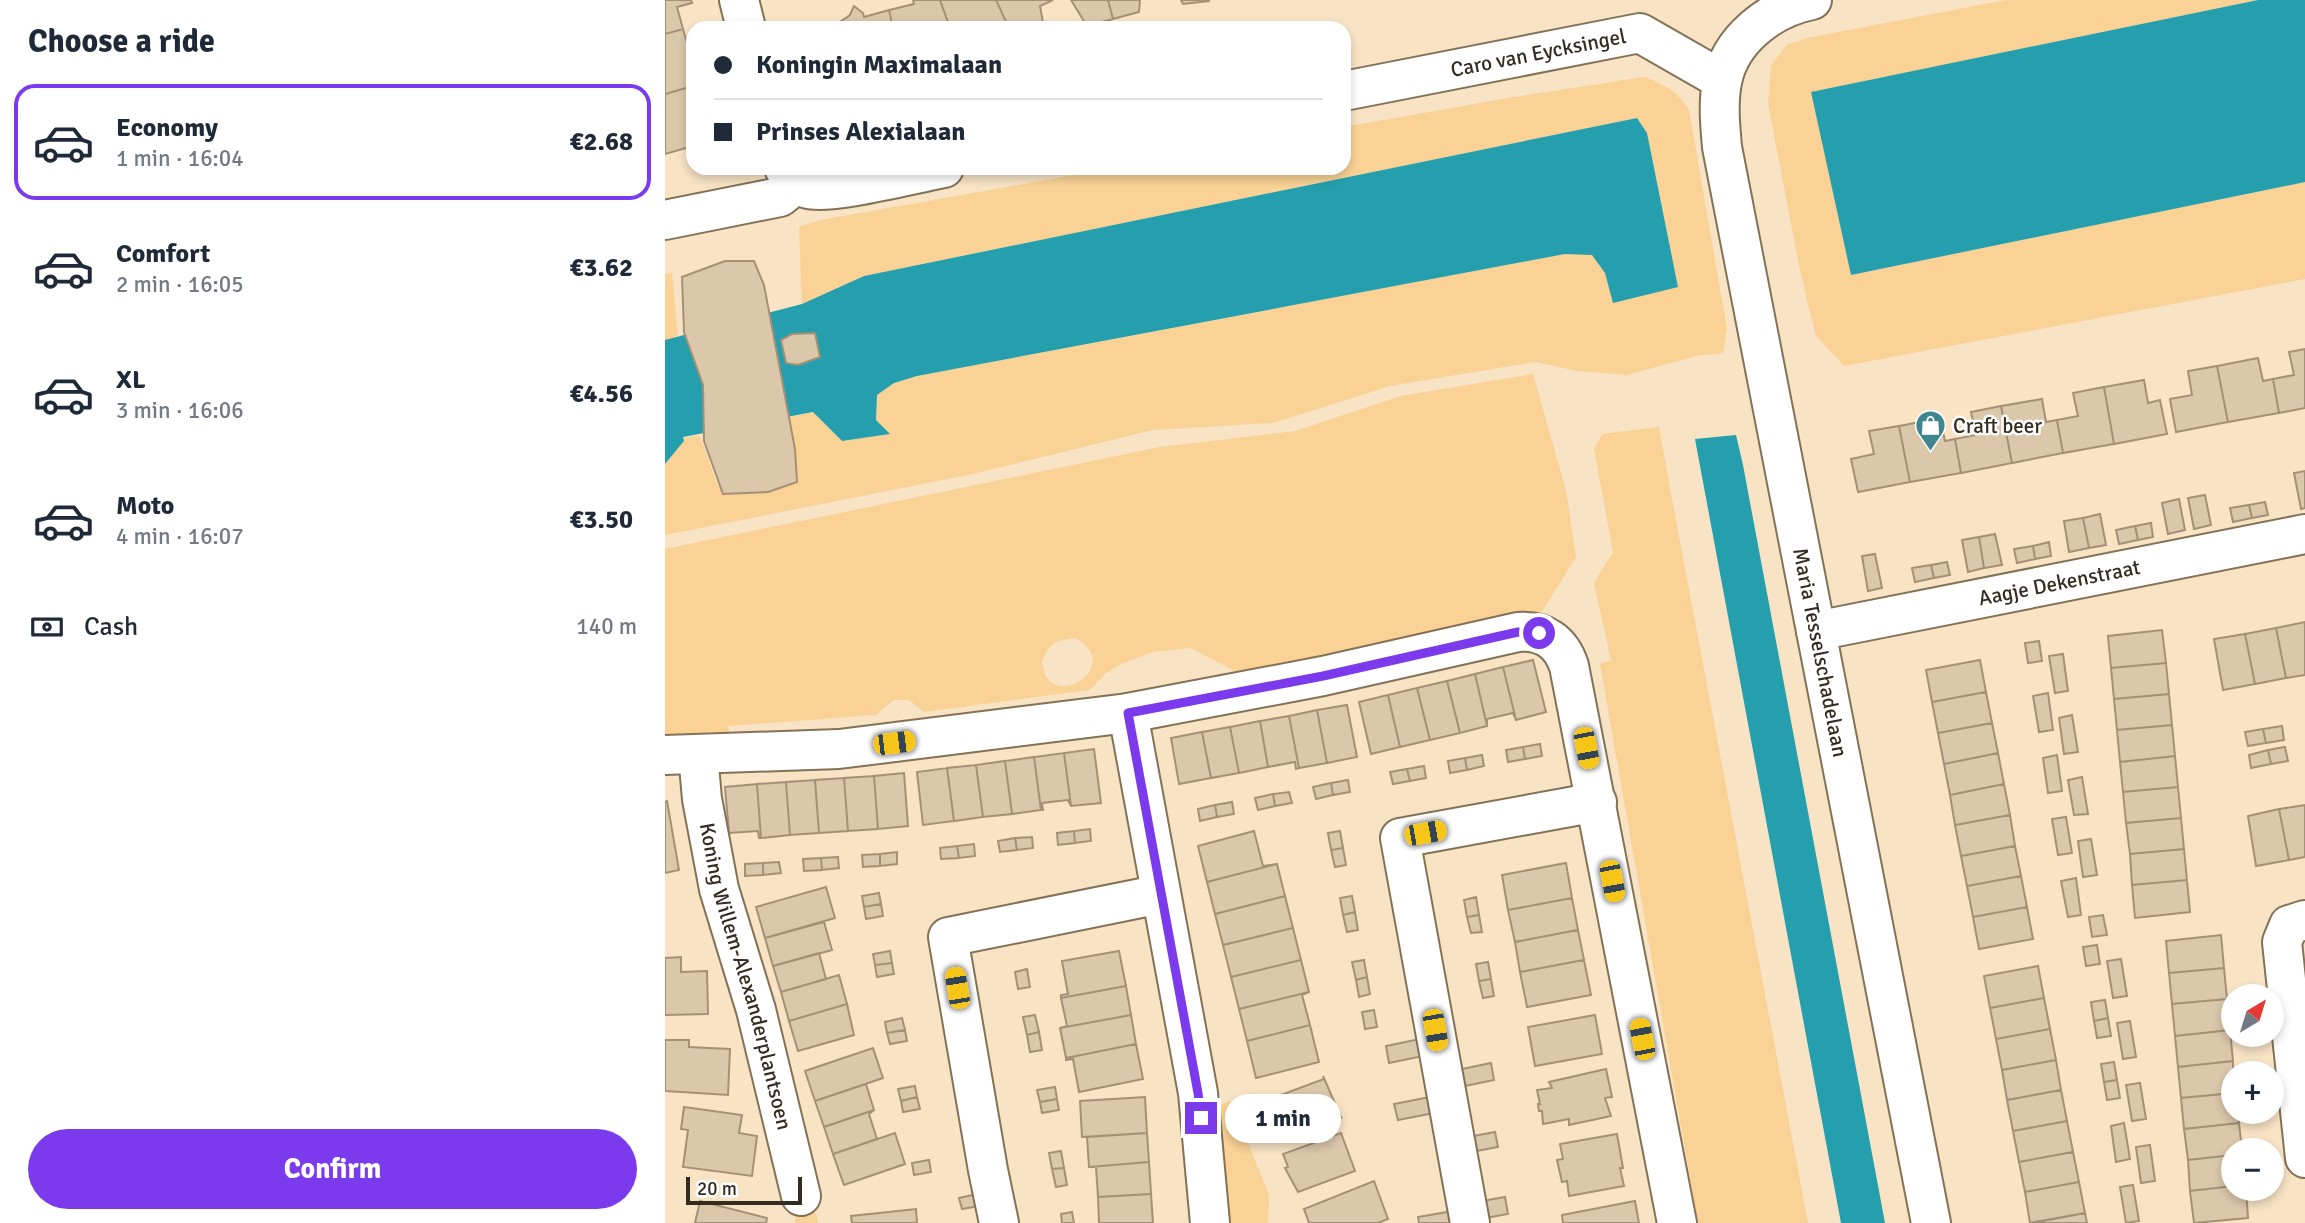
<!DOCTYPE html>
<meta charset="utf-8">
<style>
body{margin:0;font-family:Signika,sans-serif;background:#f2f2f3;color:#1f2937;height:100vh;display:flex;flex-direction:column;font-size:26px;white-space:nowrap}
*{box-sizing:border-box;margin:0}
p{font-size:23px;color:#747a83}
.icon{flex:none;width:38px;height:38px;fill:none;stroke:currentColor;stroke-width:2;stroke-linecap:round;stroke-linejoin:round}
.map{position:relative;flex:1;overflow:hidden}
.details{display:flex;flex-direction:column;background:#fff;width:665px}
.details>*{flex:none}
.banner{position:absolute;left:21px;top:21px;width:665px;height:154px;border-radius:21px;box-shadow:0 4px 10px #0003;display:grid;align-content:center;height:154px;padding:0 28px;background:#fff}
.needle{width:46px;rotate:38deg}
.buttons{position:absolute;left:1556px;top:984px;display:grid;gap:14px}
.buttons a{display:grid;place-items:center;width:63px;height:63px;border-radius:50%;background:#fff;box-shadow:0 4px 10px #0003;font-size:35px}
.scale{position:absolute;left:21px;bottom:18px;width:116px;box-sizing:border-box;padding-left:7px;border:4px solid #342c21;border-top:0;font-size:19px;line-height:24px;white-space:nowrap;color:#342c21;-webkit-text-stroke:5px #fff;paint-order:stroke}
.end{position:absolute;width:32px;height:32px;margin:-16px;border:9px solid #7c3aed;background:#fff;box-shadow:0 0 0 4px #fff}
.from{border-radius:50%}
.bubble{position:absolute;height:49px;border-radius:24px;background:#fff;box-shadow:0 4px 10px #0003;font-size:23px;font-weight:800;line-height:49px;text-align:center}
.car{position:absolute;width:21px;height:42px;margin:-21px -10px;border-radius:9px;box-shadow:0 0 5px 2px #0007;background:linear-gradient(#f5c518 24%,#345 0 40%,#f5c518 0 76%,#345 0 86%,#f5c518 0)}
.banner b{display:flex;align-items:center;gap:24px;height:66px;font-size:26px}
.banner b+b{border-top:2px solid #e0e1e3}
.banner i{width:18px;height:18px;background:#1f2937}
ul{padding:0;list-style:none}
li{display:flex;align-items:center;gap:21px;height:116px;margin:0 14px 10px;padding:0 14px;border:4px solid transparent;border-radius:21px}
li div{flex:1}
li b{display:block;font-size:26px}
li em{font-style:normal;font-weight:800}
li.active{border-color:#7c3aed}
li>.icon{width:63px;height:63px;stroke-width:1.5}
h2{padding:0 28px;font-size:32px;line-height:84px}
.pay{display:flex;align-items:center;gap:18px;height:77px;padding:0 28px;font-size:26px}
.pay p{margin-inline-start:auto}
.action{display:flex;gap:14px;margin-top:auto;padding:14px 28px}
.action a{flex:1;height:80px;border-radius:42px;background:#7c3aed;color:#fff;font-size:28px;font-weight:800;line-height:80px;text-align:center}
main{display:flex;flex:1;min-height:0}
.map>svg:first-child{display:block}
.green{fill:#fad295;fill-rule:evenodd}
.water{fill:#259fad}
.building{fill:#dbc7aa;stroke:#a49175;stroke-width:2}
.lines{fill:none;stroke-linecap:round;stroke-linejoin:round}
.minor-casing{stroke:#847257;stroke-width:42}
.minor{stroke:#fff;stroke-width:38}
.route{stroke:#7c3aed;stroke-width:9}
.labels{text-anchor:middle;stroke-width:5;stroke-linejoin:round;paint-order:stroke}
.street-label{font-size:21px;fill:#342c21;stroke:#fff}
.poi-label{font-size:21px;fill:#342c21;stroke:#fff;text-anchor:start}
</style>
<main>
<section class="details">
<h2>Choose a ride</h2>
<ul>
<li class="active"><svg class="icon" aria-label="car" viewBox="0 0 24 24"><path d="M5 17H2v-5l4-1 3-4h7l3 4 3 1v5h-3M9 17h6M6 11h13"/><circle cx="7" cy="17" r="2"/><circle cx="17" cy="17" r="2"/></svg><div><b>Economy</b><p>1 min · 16:04</p></div><em>€2.68</em></li>
<li><svg class="icon" aria-label="car" viewBox="0 0 24 24"><path d="M5 17H2v-5l4-1 3-4h7l3 4 3 1v5h-3M9 17h6M6 11h13"/><circle cx="7" cy="17" r="2"/><circle cx="17" cy="17" r="2"/></svg><div><b>Comfort</b><p>2 min · 16:05</p></div><em>€3.62</em></li>
<li><svg class="icon" aria-label="car" viewBox="0 0 24 24"><path d="M5 17H2v-5l4-1 3-4h7l3 4 3 1v5h-3M9 17h6M6 11h13"/><circle cx="7" cy="17" r="2"/><circle cx="17" cy="17" r="2"/></svg><div><b>XL</b><p>3 min · 16:06</p></div><em>€4.56</em></li>
<li><svg class="icon" aria-label="car" viewBox="0 0 24 24"><path d="M5 17H2v-5l4-1 3-4h7l3 4 3 1v5h-3M9 17h6M6 11h13"/><circle cx="7" cy="17" r="2"/><circle cx="17" cy="17" r="2"/></svg><div><b>Moto</b><p>4 min · 16:07</p></div><em>€3.50</em></li>
</ul>
<div class="pay"><svg class="icon" aria-label="cash" viewBox="0 0 24 24"><path d="M3 7h18v10H3z"/><circle cx="12" cy="12" r="2"/></svg>Cash<p>140 m</p></div>
<div class="action"><a>Confirm</a></div>
</section>
<div class="map">
<svg width="1640" height="1223" viewBox="0 0 1640 1223">
<rect width="100%" height="100%" fill="#f8e3c5"/>
<path class="green" d="M1341,0H1593L1147,92L1186,275L1640,182V279L1179,366L1151,336L1134,266L1103,103L1106,65L1122,45L1142,38Z
M979,77C999,84 1012,91 1024,110L1062,329L1058,353L1031,356L962,375L913,371L870,362L725,386L608,423L488,430L308,474L0,535V464L19,441L18,437L35,436L52,484L120,472L111,420L148,412L177,441L224,434L211,420L212,395L229,382L252,376L900,254H927L940,273L948,302L1013,286L982,133L972,118L199,276L137,304L134,227L156,220L448,168H679V127L843,98Z
M7,273L13,336L0,340V274Z
M868,374L901,490L911,557L876,613L832,619L579,676L526,648L488,652L456,664L440,674L425,690L259,712L244,700H229L211,715L63,726L65,739L0,741V549L495,447L630,431L736,396ZM410,638C455,662 402,704 382,678C379,674 378,666 377,662C385,642 390,641 410,638Z
M994,427L1004,483L1143,1223H1033L935,664L946,660L929,583L948,552L929,449L937,434Z
M566,1101L604,1195L603,1223H559L549,1107Z
M141,1209L151,1213L153,1223H130V1218Z"/>
<path class="water" d="M1593,0H1640V182L1186,275L1146,92Z
M972,118L982,133L1013,287L948,303L940,273L927,255L900,254L252,376L229,383L212,395L211,420L225,434L177,441L148,412L18,437L19,441L0,464V340L137,304L199,276Z
M1071,435L1078,465L1220,1223H1176L1030,439Z"/>
<path class="building" d="M0,0H26L27,3L12,7L18,29L0,34Z
M248,0H275L285,28H228L224,10L249,4Z
M275,0H331L344,28H285Z
M331,0H388L375,6L379,28H344Z
M443,0L448,19L422,26L406,0Z
M443,0H475L474,12L448,19Z
M516,0H544V1L518,4Z
M189,6L198,13L199,17L224,10L228,28H173L172,24L185,15Z
M18,29L24,50L28,48V86L0,94V34Z
M28,86V146L0,154V94Z
M60,261H89L99,285L130,449L132,482L103,492L58,494L39,441L38,385L19,332L17,277Z
M150,333L155,357L133,365L121,363L116,340L127,334Z
M1640,349V408L1614,413L1608,379L1629,375L1624,352Z
M1593,358L1598,381L1608,379L1614,413L1563,422L1552,366Z
M1552,366L1563,422L1511,432L1505,399L1527,395L1523,371Z
M1479,380L1483,403L1495,400L1502,434L1449,444L1439,387Z
M1439,387L1449,444L1398,453L1392,420L1413,416L1408,393Z
M1377,399L1381,422L1392,420L1398,453L1347,463L1336,406Z
M1336,406L1347,463L1296,473L1290,439L1311,435L1306,412Z
M1275,418L1280,441L1290,439L1296,473L1245,482L1234,426Z
M1234,426L1245,482L1193,492L1186,459L1209,454L1204,431Z
M1640,471V508L1636,509L1629,473Z
M1540,495L1546,525L1529,529L1523,498Z
M1514,499L1520,530L1503,534L1497,503Z
M1600,502L1603,515L1587,518L1584,505Z
M1584,505L1587,518L1568,522L1565,508Z
M1435,514L1441,545L1424,548L1418,518Z
M1418,518L1424,548L1404,552L1399,521Z
M1486,523L1488,537L1473,540L1470,526Z
M1470,526L1473,540L1454,544L1451,530Z
M1330,534L1337,565L1319,568L1314,537Z
M1314,537L1319,568L1303,572L1297,540Z
M1384,542L1386,556L1370,559L1368,546Z
M1368,546L1370,559L1352,563L1349,549Z
M1210,554L1217,588L1203,591L1197,556Z
M1282,562L1285,575L1269,578L1266,565Z
M1266,565L1269,578L1250,582L1247,568Z
M1640,622V675L1621,678L1611,628Z
M1611,628L1621,678L1590,684L1580,634Z
M1497,630L1501,663L1446,668L1443,636Z
M1580,634L1590,684L1558,690L1549,639Z
M1374,641L1377,661L1363,663L1360,643Z
M1398,654L1403,691L1390,693L1384,656Z
M868,660L881,712L851,720L838,667Z
M1315,660L1321,692L1267,702L1261,670Z
M1501,663L1504,694L1449,699L1446,668Z
M838,667L851,720L848,713L822,719V726L810,674Z
M810,674L822,726L795,733L782,681Z
M782,681L795,733L765,740L752,688Z
M752,688L765,740L735,747L723,695Z
M1321,692L1327,723L1273,733L1267,702Z
M1383,693L1388,730L1374,732L1368,696Z
M1504,694L1507,725L1452,730L1449,699Z
M723,695L735,747L706,754L694,702Z
M682,705L692,757L662,763L652,710Z
M652,710L662,763L634,768L624,716Z
M1407,715L1413,752L1399,754L1394,718Z
M624,716L634,768L631,769L630,762L603,767L595,721Z
M595,721L603,767L574,773L565,727Z
M1327,723L1333,753L1279,764L1273,733Z
M1507,725L1510,756L1455,762L1452,730Z
M1617,726L1619,740L1601,743L1598,729Z
M565,727L574,773L546,778L537,732Z
M1598,729L1601,743L1583,746L1580,732Z
M537,732L546,778L514,784L506,738Z
M875,744L877,756L860,759L858,747Z
M858,747L860,759L843,762L841,750Z
M1620,747L1623,761L1606,764L1603,750Z
M429,749L436,803L406,806L399,753Z
M1603,750L1606,764L1586,768L1584,755Z
M399,753L406,806L403,800L377,803L378,810H376L369,757Z
M1333,753L1339,784L1285,795L1279,764Z
M817,755L819,766L802,770L800,758Z
M1392,755L1397,791L1383,793L1378,758Z
M1510,756L1513,787L1458,792L1455,762Z
M369,757L376,810L347,814L340,761Z
M800,758L802,770L785,773L783,761Z
M340,761L347,814L318,817L311,765Z
M311,765L318,817L289,821L282,768Z
M759,766L761,778L745,781L742,769Z
M282,768L289,821L258,825L252,772Z
M742,769L745,781L728,784L725,772Z
M239,773L243,826L213,829L209,776Z
M209,776L213,829L183,831L179,778Z
M1417,777L1423,814L1409,815L1403,780Z
M179,778L183,831L154,833L150,780Z
M150,780L154,833L125,835L121,782Z
M683,780L685,792L668,795L666,783Z
M121,782L125,835L96,838L92,784Z
M666,783L668,795L651,799L648,787Z
M92,784L96,838H94L93,831L64,833L60,787Z
M1339,784L1345,815L1290,825L1285,795Z
M1513,787L1516,818L1461,823L1458,792Z
M624,792L627,803L610,806L608,794Z
M608,794L610,806L593,810L590,798Z
M2,801L14,870L0,873V802Z
M567,802L569,814L552,817L550,805Z
M550,805L552,817L535,821L533,809Z
M1640,805V857L1624,860L1614,809Z
M1614,809L1624,860L1591,866L1583,816Z
M1345,815L1350,846L1296,856L1290,825Z
M1401,817L1407,853L1393,855L1387,819Z
M1516,818L1519,849L1465,854L1461,823Z
M425,829L426,841L410,843L409,831Z
M409,831L410,843L393,845L392,833Z
M589,831L598,866L612,864L542,882L533,846Z
M675,831L678,848L666,850L663,833Z
M367,837L368,848L352,850L350,838Z
M350,838L352,850L335,852L333,841Z
M1426,839L1432,875L1418,877L1413,841Z
M309,844L310,856L294,858L292,846Z
M292,846L294,858L276,859L275,848Z
M1350,846L1356,876L1302,886L1296,856Z
M678,848L681,865L670,867L666,850Z
M1519,849L1522,880L1467,885L1465,854Z
M232,852V864L215,866V854Z
M215,854V866L198,867L197,855Z
M173,857L174,868L157,870L156,858Z
M156,858L157,870L139,871L138,859Z
M114,862L116,873L98,875V863Z
M98,863V875L80,876V864Z
M901,863L907,898L843,910L837,875Z
M612,864L620,896L550,914L542,882Z
M1356,876L1362,907L1308,917L1302,886Z
M1411,878L1416,915L1403,917L1396,881Z
M1522,880L1525,912L1470,918L1467,885Z
M161,887L170,918L100,938L91,907Z
M214,893L216,904L199,907L197,896Z
M620,896L628,928L558,945L550,914Z
M687,896L690,912L678,915L675,898Z
M811,897L814,915L802,917L799,900Z
M907,898L913,930L850,942L843,910Z
M216,904L218,916L201,919L199,907Z
M1362,907L1368,939L1314,949L1308,917Z
M690,912L693,930L682,932L678,915Z
M814,915L817,932L806,933L802,917Z
M1438,915L1442,935L1427,937L1424,917Z
M159,922L167,950L108,966L100,938Z
M628,928L636,960L566,977L558,945Z
M913,930L919,960L855,972L850,942Z
M1556,935L1559,968L1504,973L1501,941Z
M1432,945L1435,964L1421,966L1418,947Z
M225,951L227,963L210,965L208,954Z
M454,951L461,986L396,998V995L403,994L397,961Z
M154,953L161,979L116,992L108,966Z
M16,957V972L42,971L43,1014L0,1015V958Z
M1456,959L1462,996L1448,998L1442,961Z
M636,960L644,992L574,1009L566,977Z
M699,960L702,977L691,980L687,962Z
M919,960L926,995L862,1007L855,972Z
M823,962L826,979L814,981L811,964Z
M227,963L229,974L212,977L210,965Z
M1373,966L1379,998L1325,1008L1319,976Z
M1559,968L1562,999L1507,1004L1504,973Z
M362,969L365,987L353,989L350,972Z
M174,975L182,1004L124,1021L116,992Z
M702,977L705,994L694,997L691,980Z
M826,979L829,996L818,998L814,981Z
M461,986L466,1015L395,1028L402,1026L396,998Z
M644,992L637,995L645,1025L582,1041L574,1009Z
M1379,998L1385,1029L1331,1039L1325,1008Z
M1562,999L1565,1030L1510,1036L1507,1004Z
M1440,1000L1443,1018L1429,1021L1426,1002Z
M182,1004L189,1035L133,1051L124,1021Z
M709,1010L712,1027L700,1029L697,1012Z
M370,1015L374,1032L362,1035L358,1017Z
M466,1015L471,1044L401,1058L395,1028Z
M930,1015L937,1054L870,1066L863,1027Z
M237,1018L240,1030L222,1033L220,1022Z
M1443,1018L1446,1036L1432,1038L1429,1021Z
M1465,1021L1471,1057L1458,1059L1452,1023Z
M645,1025L654,1062L591,1078L582,1041Z
M1385,1029L1391,1060L1337,1070L1331,1039Z
M240,1030L242,1041L225,1044L222,1033Z
M1565,1030L1568,1061L1513,1067L1510,1036Z
M374,1032L377,1050L365,1052L362,1035Z
M755,1039L758,1056L724,1063L721,1046Z
M0,1040H24V1047L65,1049L63,1095L0,1091Z
M471,1044L478,1079L414,1092L408,1059L401,1060V1058Z
M208,1048L218,1078L150,1101L140,1071Z
M1391,1060L1396,1090L1342,1100L1337,1070Z
M1568,1061V1093L1516,1098L1513,1067Z
M1449,1062L1452,1080L1439,1082L1436,1064Z
M826,1063L829,1080L795,1087L792,1070Z
M941,1069L947,1097L940,1098L946,1116L904,1125V1119L878,1124L877,1111H874L873,1104H875L872,1090L887,1088L884,1082Z
M658,1076L676,1117L673,1116L617,1136L613,1141L597,1099L600,1101L659,1079Z
M1452,1080L1455,1098L1442,1100L1439,1082Z
M1475,1083L1481,1119L1467,1121L1461,1085Z
M201,1084L209,1110L159,1127L150,1101Z
M250,1086L252,1097L236,1101L233,1089Z
M390,1087L392,1099L375,1102L372,1090Z
M1396,1090L1402,1121L1348,1131L1342,1100Z
M1568,1093V1111H1573L1574,1123L1519,1129L1516,1098Z
M252,1097L255,1109L238,1112L236,1101Z
M480,1097L482,1133L417,1137L415,1101Z
M765,1097L769,1113L733,1120L729,1104Z
M392,1099L394,1110L377,1113L375,1102Z
M19,1107L77,1115L74,1133L92,1136L87,1176L18,1167L23,1130L16,1129Z
M209,1110L204,1114L212,1139L168,1154L159,1127Z
M1402,1121L1408,1152L1354,1162L1348,1131Z
M1459,1123L1465,1159L1451,1162L1446,1126Z
M1574,1123L1577,1150H1568V1155L1523,1160L1519,1129Z
M830,1132L833,1147L806,1152L803,1137Z
M230,1133L240,1164L179,1185L168,1154Z
M482,1133L484,1162L424,1167L422,1137Z
M676,1133L690,1171L633,1192L620,1168L623,1167L618,1154Z
M952,1134L958,1168H955L959,1186L904,1196L902,1181L897,1182L892,1160L898,1159L895,1144Z
M1485,1145L1490,1181L1476,1183L1471,1147Z
M396,1151L399,1168L387,1169L384,1153Z
M1408,1152L1414,1182L1360,1192L1354,1162Z
M1568,1155V1186L1525,1191L1523,1160Z
M264,1160L266,1172L249,1175L247,1163Z
M484,1162L486,1194L433,1197L431,1167H424Z
M399,1168L402,1185L391,1187L387,1169Z
M709,1181L723,1219L713,1223H644L639,1209Z
M1414,1182L1420,1213L1365,1223L1360,1192Z
M1468,1185L1474,1221L1461,1223L1455,1187Z
M1568,1186V1188H1581L1583,1218L1529,1223L1525,1191Z
M312,1194L314,1206L297,1209L294,1198Z
M486,1194L488,1223H434L433,1197Z
M840,1197L843,1214L820,1218L817,1201Z
M35,1201L102,1218L101,1223H30Z
M970,1201L974,1223H898L897,1215Z
M251,1209L252,1223H187L186,1216Z
M788,1211L790,1223H754L753,1217Z
M407,1212L409,1223H397L396,1214Z
M1420,1213L1422,1223H1368Z"/>
<g class="lines">
<defs>
<g id="minor">
<path d="M74,0L81,28"/>
<path id="s1" d="M1147,0C1106,8 1065,39 1057,82C1053,103 1055,125 1057,147L1266,1223"/>
<path id="s2" d="M679,91L975,33L1057,80"/>
<path d="M119,168C126,177 132,186 143,189C167,195 251,173 279,168"/>
<path d="M0,220L115,197L131,184"/>
<path id="s3" d="M1151,631L1640,534"/>
<path d="M463,713L533,1093L545,1223"/>
<path id="s4" d="M33,754L37,799L54,889L91,1010L136,1196"/>
<path d="M0,755L174,749L463,713L658,676L853,632C879,630 896,642 904,666L1012,1223"/>
<path d="M1640,920L1624,925L1617,942L1640,1158"/>
<path d="M334,1223L323,1170L283,937L496,894"/>
<path d="M805,1223L735,838L932,802"/>
</g>
</defs>
<use href="#minor" class="minor-casing"/>
<use href="#minor" class="minor"/>
</g>
<g class="lines">
<path class="route" d="M536,1118L533,1093L463,713L658,676L853,632L874,633"/>
</g>
<defs>
<symbol id="shop-pin" viewBox="-11 -11 22 30"><path d="M0 17L-7.5 6A9.5 9.5 0 1 1 7.5 6Z" fill="#3f868f" stroke="#fff"/><path d="M-5-2.5h2.3a2.7 3.5 0 0 1 5.4 0H5L5.5 6h-11ZM-1.5-2.5h3a1.5 2.3 0 0 0-3 0Z" fill="#fff"/></symbol>
</defs>
<g fill-rule="evenodd">
<use href="#shop-pin" x="1248" y="408" width="35" height="47"/>
</g>
<g class="labels">
<g class="street-label">
<text dy="7" stroke="none"><textPath href="#s2" startOffset="198">Caro van Eycksingel</textPath></text>
<text dy="7" stroke="none"><textPath href="#s3" startOffset="248">Aagje Dekenstraat</textPath></text>
<text dy="7" stroke="none"><textPath href="#s1" startOffset="709">Maria Tesselschadelaan</textPath></text>
<text dy="7" stroke="none"><textPath href="#s4" startOffset="228">Koning Willem-Alexanderplantsoen</textPath></text>
</g>
<g class="poi-label">
<text x="1288" y="433">Craft beer</text>
</g>
</g>
</svg>
<div class="buttons">
<a><svg class="needle" viewBox="-14 -14 28 28"><path d="M0-13l5 13h-10z" fill="#e53935"/><path d="M0 13l5-13h-10z" fill="#747a83"/></svg></a>
<a>+</a>
<a>−</a>
</div>
<div class="scale">20 m</div>
<i class="end from" style="left:874px;top:633px"></i>
<i class="end" style="left:536px;top:1118px"></i>
<div class="bubble" style="left:560px;top:1094px;width:116px">1 min</div>
<i class="car" style="left:229px;top:743px;rotate:83deg"></i>
<i class="car" style="left:921px;top:748px;rotate:169deg"></i>
<i class="car" style="left:760px;top:833px;rotate:80deg"></i>
<i class="car" style="left:947px;top:881px;rotate:169deg"></i>
<i class="car" style="left:292px;top:988px;rotate:350deg"></i>
<i class="car" style="left:770px;top:1030px;rotate:170deg"></i>
<i class="car" style="left:977px;top:1039px;rotate:349deg"></i>
<div class="banner">
<b><i class="from"></i>Koningin Maximalaan</b>
<b><i></i>Prinses Alexialaan</b>
</div>
</div>
</main>
